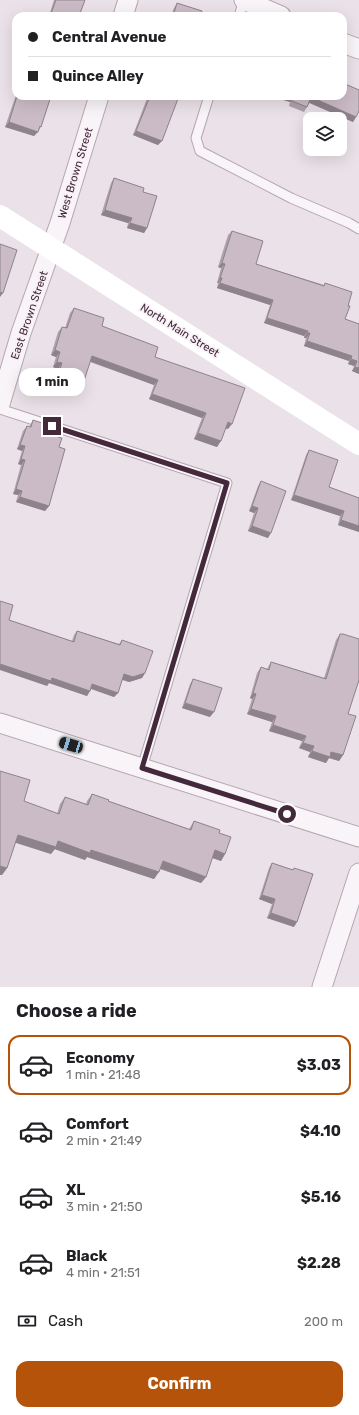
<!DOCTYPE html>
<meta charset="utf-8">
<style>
body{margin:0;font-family:Rubik,sans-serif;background:#f2f2f2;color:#202124;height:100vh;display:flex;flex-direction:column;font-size:15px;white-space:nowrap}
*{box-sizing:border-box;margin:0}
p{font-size:13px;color:#757577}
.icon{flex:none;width:22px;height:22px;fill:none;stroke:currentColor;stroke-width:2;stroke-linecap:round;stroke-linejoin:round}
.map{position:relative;height:987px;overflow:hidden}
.panel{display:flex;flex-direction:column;background:#fff;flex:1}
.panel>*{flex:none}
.guide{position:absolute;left:12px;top:12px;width:335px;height:88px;border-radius:12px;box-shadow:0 4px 16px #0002;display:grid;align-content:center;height:88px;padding:0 16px;background:#fff}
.controls{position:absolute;left:303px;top:112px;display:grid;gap:8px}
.controls a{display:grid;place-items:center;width:44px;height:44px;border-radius:8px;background:#fff;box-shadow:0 4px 16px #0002;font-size:20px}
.end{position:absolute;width:18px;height:18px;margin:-9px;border:5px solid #43293b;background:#fff;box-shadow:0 0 0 2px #fff}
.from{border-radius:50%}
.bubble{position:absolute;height:28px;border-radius:12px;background:#fff;box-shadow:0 4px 16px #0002;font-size:13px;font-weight:700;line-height:28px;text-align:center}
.car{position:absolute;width:12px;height:24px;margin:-12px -6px;border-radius:5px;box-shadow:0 0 3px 1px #0007;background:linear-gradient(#222 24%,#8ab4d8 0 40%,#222 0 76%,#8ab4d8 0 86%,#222 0)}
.guide b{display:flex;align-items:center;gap:14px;height:38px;font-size:15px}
.guide b+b{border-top:1px solid #e0e0e0}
.guide i{width:10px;height:10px;background:#202124}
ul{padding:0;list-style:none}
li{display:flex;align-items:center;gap:12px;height:60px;margin:0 8px 6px;padding:0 8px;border:2px solid transparent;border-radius:12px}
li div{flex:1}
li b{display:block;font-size:15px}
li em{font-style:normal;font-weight:700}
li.on{border-color:#b45309}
li>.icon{width:36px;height:36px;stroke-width:1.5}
h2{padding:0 16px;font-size:18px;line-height:48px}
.pay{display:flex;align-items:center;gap:10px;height:44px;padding:0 16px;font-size:15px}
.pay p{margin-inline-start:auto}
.button{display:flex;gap:8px;margin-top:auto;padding:8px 16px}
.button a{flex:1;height:46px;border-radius:12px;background:#b45309;color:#fff;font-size:16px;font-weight:700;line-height:46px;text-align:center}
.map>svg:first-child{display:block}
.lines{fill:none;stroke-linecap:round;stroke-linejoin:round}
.lane-casing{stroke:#b5a6b1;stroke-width:11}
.street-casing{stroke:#b5a6b1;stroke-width:21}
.lane{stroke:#f9f4f7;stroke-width:9}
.street{stroke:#f9f4f7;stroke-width:19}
.secondary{stroke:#fff;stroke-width:22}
.wall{fill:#afa1aa}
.shaded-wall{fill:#8e838b}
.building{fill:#cbbbc6;stroke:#8e838b}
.route{stroke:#43293b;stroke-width:5}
.labels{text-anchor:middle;stroke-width:3.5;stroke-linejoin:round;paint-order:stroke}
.street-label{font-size:11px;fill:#43293b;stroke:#f8f1f6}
</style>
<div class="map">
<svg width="359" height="987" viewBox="0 0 359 987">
<rect width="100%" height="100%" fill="#ebe1e8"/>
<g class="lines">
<defs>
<path id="lane" d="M239,16L244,0
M209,96L196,138L200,151L291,198L349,223L359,229
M0,409L227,483L142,768"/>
<path id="street" d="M244,0L281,16
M123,16L128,0
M343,43L359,49
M0,404L21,333L60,223L99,96
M0,723L359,837
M322,987L359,873"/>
</defs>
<use href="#lane" class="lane-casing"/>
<use href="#street" class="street-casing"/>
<use href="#lane" class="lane"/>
<use href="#street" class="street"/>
<path class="secondary" d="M0,216L359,444"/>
</g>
<path class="wall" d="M54,0H85L79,16H49Z
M177,3L201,16H171L174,8Z
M16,95V96H51L41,127L34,136L5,127Z
M148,96H179L158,145L133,135Z
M271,96H343L356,117L353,122L309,103L307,107L304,112L289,106L290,102Z
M114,178L143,192L147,228L144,233L127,228L128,223L101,215L111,183Z
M232,231L256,264L324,285L325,283L348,306L345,319L359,324V374L352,371L354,366L348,364L349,361L304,346L306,338H304V336L264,323L270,305L217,288L218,283H217L221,268L218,267L228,235Z
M74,308L102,326L155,357L228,429L225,428L217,447L194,439L202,418L149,399L154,385L90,362L80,389L54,381L58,369L53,367L56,357L51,355L58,332L62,327L65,328L70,313Z
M33,420L58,437L59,447L49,506L45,511L16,502L18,495L13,494L21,465L18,464L22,451L17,449L23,431L27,426L29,427Z
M309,450L329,487L359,498V532L338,525L340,516L291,500L306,455Z
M261,481L268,538L248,531L254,513L249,511L258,486Z
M9,620L72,641L74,635L77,631L119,644L122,640L145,673L142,678L129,682L122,680L118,693L114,697L91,689L87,696L49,683L47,686Z
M340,634L348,714L343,755L339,761L329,758L326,763L308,757L310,752L299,748L302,741L269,731L272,722L247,714L252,699L250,698L257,673L261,667L267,669L271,662L324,678L336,640Z
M193,679L210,717L182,708L190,684Z
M92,794L108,801L189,829L194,821L219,833L225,854L221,861L212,858L206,877L201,883L160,869L154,879L87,857L85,860L54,849L51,854L15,842L7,868L2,875L24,801L57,814L60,804L65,797L86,804L87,801Z
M272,863L293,870L294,868V927L267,918L272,904L259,899L269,868Z"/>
<path class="shaded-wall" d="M271,96H290L294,97L290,102Z
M311,97L356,117L353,122L308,102Z
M9,122L38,132L34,136L5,127Z
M136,131L162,141L158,145L133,135Z
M105,210L132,218L128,223L101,215Z
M130,223L147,228L144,233L127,228Z
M222,263L225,264L221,268L218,267Z
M220,278H222L218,283H217Z
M220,283L273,300L270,305L217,288Z
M0,292L3,293L0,297Z
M267,318L308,331L304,336L264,323Z
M307,333H310L306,338H304Z
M307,341L352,356L349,361L304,346Z
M55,350L60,352L56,357L51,355Z
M92,356L158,380L154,385L89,361Z
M351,359L357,361L354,366L348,364Z
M57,362L62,363L58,369L53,367Z
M355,367L359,368V374L352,371Z
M58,375L83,384L80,389L54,381Z
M152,394L206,413L202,418L149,399Z
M228,422L232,424L228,429L224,428Z
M198,433L221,441L217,447L194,439Z
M20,445L25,446L22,451L17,449Z
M21,459L25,460L21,465L18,464Z
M16,489L22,491L18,495L13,494Z
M294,495L344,511L340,516L291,500Z
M20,497L49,506L45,511L16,502Z
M252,506L258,508L254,513L249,511Z
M341,520L359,526V532L338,525Z
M252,526L271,533L268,538L248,531Z
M0,664L52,678L90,691L87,696L49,683L47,686L0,670Z
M145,673L142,678L129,682L121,679L124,674Z
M92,684L118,693L114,697L89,688Z
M253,693L256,694L252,699L250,698Z
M185,703L214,712L210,717L182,708Z
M251,709L276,716L272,722L247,714Z
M273,725L306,736L302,741L269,731Z
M303,743L314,746L310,752L299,748Z
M312,751L331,752L343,755L339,761L329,758L326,763L308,757Z
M18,835L58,841L91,850L159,872L154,879L87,857L85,860L55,849L51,854L13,842Z
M215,850L225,854L221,861L210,857Z
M163,861L206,877L201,883L158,868Z
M0,866L7,868L2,875H0Z
M262,895L275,899L272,904L259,899Z
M271,913L297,922L294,927L267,918Z"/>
<path class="building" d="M56,0H85L79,16H50Z
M177,3L202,11L201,16H173Z
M343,83L359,90V111L356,117L311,97L307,107L292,101L294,97L290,96H343Z
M17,96H51L41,127L40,126L38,132L9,122Z
M150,96H179L162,141L136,131Z
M114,178L144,188L143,192L157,196L147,228L130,223L132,218L105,210Z
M232,231L263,241L256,264L324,286L325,283L352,292L348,306H350L345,319L359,324V368L355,367L357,361L351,359L352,356L307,341L310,333H307L308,331L267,318L273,300L220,283L222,278H220L225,264L222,263Z
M0,244L17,250L3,293L0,292Z
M74,308L104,318L102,326L158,347L155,357L245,388L232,424L228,422L221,441L198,433L206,413L152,394L158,380L92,356L83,384L58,375L62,363L57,362L60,352L55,350L62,327L67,328Z
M33,420L60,429L58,437L62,438L59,447L65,449L49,506L20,497L22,491L16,489L25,460L21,459L25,446L20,445L27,426L31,427Z
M309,450L338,460L329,487L359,498V526L341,520L344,511L294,495Z
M261,481L286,491L271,533L252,526L258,508L252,506Z
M0,601L13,605L9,620L74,642L77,631L120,645L122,640L153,651L145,673L133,677L124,674L118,693L92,684L90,691L52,678L51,681L0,664Z
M340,634H343L359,639V680L348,714L356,716L343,755L331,752L330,757L312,751L314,746L303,743L306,736L273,725L276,716L251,709L256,694L253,693L261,667L269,670L271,662L326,679Z
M193,679L222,688L214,712L185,703Z
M0,771L30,780L24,801L59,814L65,797L88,805L92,794L109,800L108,801L191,830L194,821L220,830L219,833L231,837L225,854L215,850L206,877L163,861L159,872L91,850L90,853L58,841L56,847L18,835L7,868L0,866Z
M272,863L293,870L294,868L313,874L297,922L271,913L275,899L262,895Z"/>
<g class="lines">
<path class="route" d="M52,426L227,483L142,768L287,814"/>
</g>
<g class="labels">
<g class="street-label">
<text transform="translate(75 173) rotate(-73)" y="4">West Brown Street</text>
<text transform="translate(29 315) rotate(-71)" y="4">East Brown Street</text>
<text transform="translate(180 330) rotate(32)" y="4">North Main Street</text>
</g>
</g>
</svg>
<div class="controls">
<a><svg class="icon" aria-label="layers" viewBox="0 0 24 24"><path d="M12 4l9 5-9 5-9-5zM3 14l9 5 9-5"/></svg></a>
</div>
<i class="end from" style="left:287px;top:814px"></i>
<i class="end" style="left:52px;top:426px"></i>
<div class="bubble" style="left:19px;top:368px;width:66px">1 min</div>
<i class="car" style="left:71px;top:745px;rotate:287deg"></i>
<div class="guide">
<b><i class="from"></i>Central Avenue</b>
<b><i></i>Quince Alley</b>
</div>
</div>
<section class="panel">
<h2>Choose a ride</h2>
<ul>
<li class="on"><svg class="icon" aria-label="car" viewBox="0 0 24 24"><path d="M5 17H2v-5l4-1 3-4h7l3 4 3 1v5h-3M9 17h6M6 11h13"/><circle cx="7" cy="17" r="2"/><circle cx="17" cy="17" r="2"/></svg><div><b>Economy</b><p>1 min · 21:48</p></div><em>$3.03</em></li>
<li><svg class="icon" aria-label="car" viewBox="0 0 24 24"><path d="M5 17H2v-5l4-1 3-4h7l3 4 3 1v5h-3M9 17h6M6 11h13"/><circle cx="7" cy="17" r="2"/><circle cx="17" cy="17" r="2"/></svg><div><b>Comfort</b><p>2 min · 21:49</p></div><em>$4.10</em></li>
<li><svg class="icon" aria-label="car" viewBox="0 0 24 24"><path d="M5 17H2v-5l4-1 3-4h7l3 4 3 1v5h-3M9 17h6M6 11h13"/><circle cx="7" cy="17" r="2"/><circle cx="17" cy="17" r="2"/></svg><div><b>XL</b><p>3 min · 21:50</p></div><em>$5.16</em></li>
<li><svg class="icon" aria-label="car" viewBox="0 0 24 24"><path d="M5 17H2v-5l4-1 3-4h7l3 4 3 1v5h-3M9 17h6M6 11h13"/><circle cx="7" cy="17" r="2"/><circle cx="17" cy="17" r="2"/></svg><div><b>Black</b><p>4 min · 21:51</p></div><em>$2.28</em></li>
</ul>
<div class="pay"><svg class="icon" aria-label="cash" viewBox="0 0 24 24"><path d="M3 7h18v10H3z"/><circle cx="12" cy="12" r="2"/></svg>Cash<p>200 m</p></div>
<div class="button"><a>Confirm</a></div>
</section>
